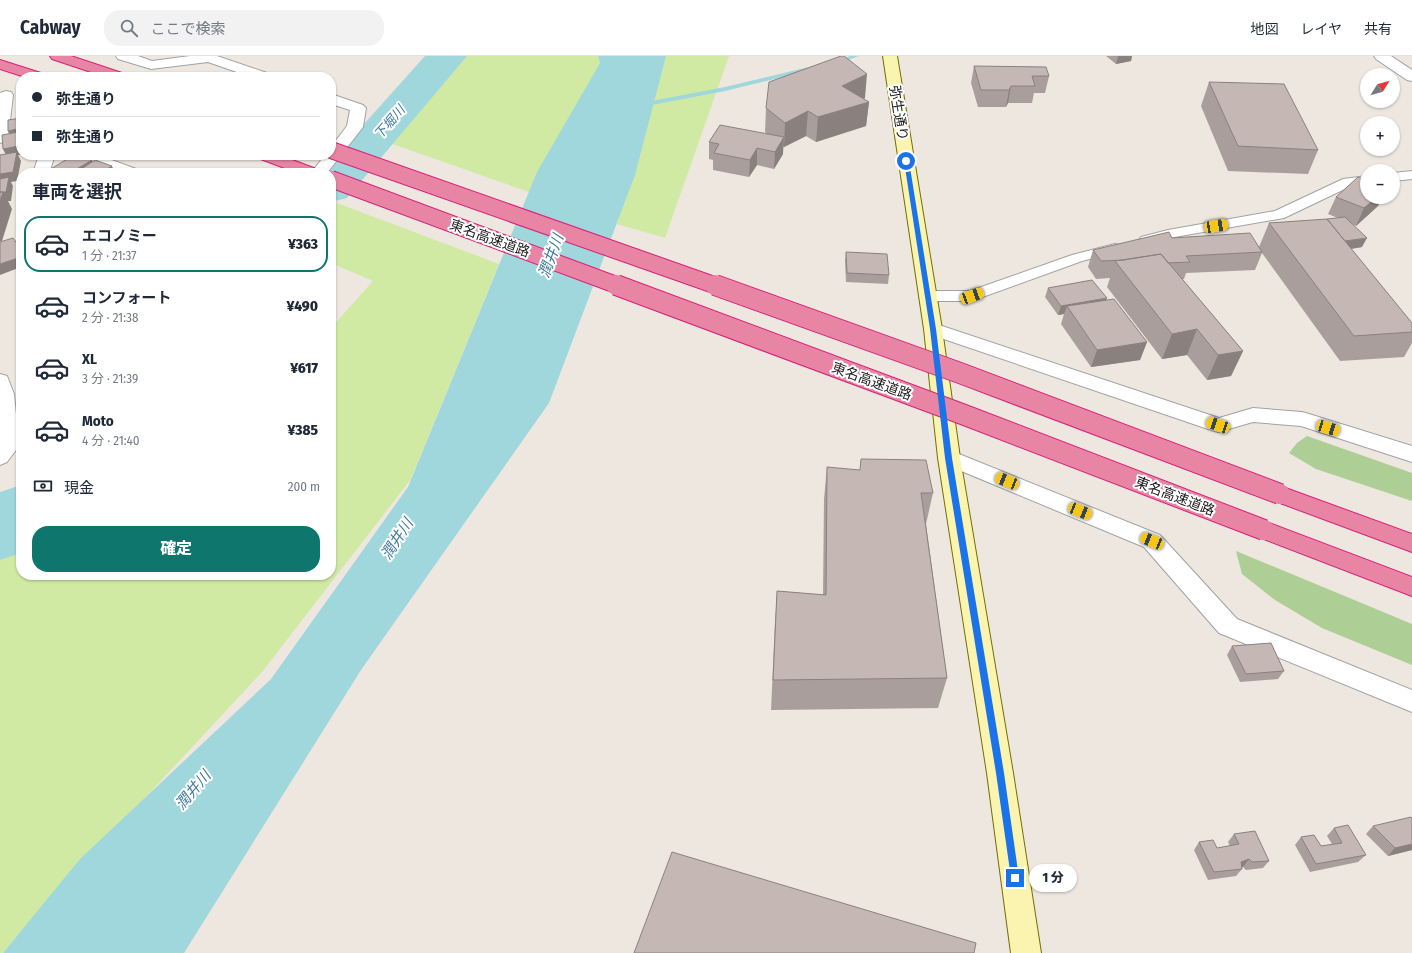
<!DOCTYPE html>
<html lang="ja">
<meta charset="utf-8">
<style>
body{margin:0;font-family:"Fira Sans Condensed","Noto Sans JP",sans-serif;background:#f2f2f3;color:#1f2937;height:100vh;display:flex;flex-direction:column;font-size:15px;white-space:nowrap}
*{box-sizing:border-box;margin:0}
p{font-size:13px;color:#747a83}
.icon{flex:none;width:22px;height:22px;fill:none;stroke:currentColor;stroke-width:2;stroke-linecap:round;stroke-linejoin:round}
.map{position:relative;flex:1;overflow:hidden}
.panel{position:absolute;left:16px;top:112px;width:320px;height:412px;display:flex;flex-direction:column;background:#fff;border-radius:16px;box-shadow:0 1px 3px #0004}
.panel>*{flex:none}
.top-card{position:absolute;left:16px;top:16px;width:320px;height:88px;border-radius:16px;box-shadow:0 1px 3px #0004;display:grid;align-content:center;height:88px;padding:0 16px;background:#fff}
.needle{width:26px;rotate:53deg}
.controls{position:absolute;left:1360px;top:12px;display:grid;gap:8px}
.controls a{display:grid;place-items:center;width:40px;height:40px;border-radius:50%;background:#fff;box-shadow:0 1px 3px #0004;font-size:20px}
.end{position:absolute;width:18px;height:18px;margin:-9px;border:5px solid #1a73e8;background:#fff;box-shadow:0 0 0 2px #fff}
.from{border-radius:50%}
.bubble{position:absolute;height:28px;border-radius:14px;background:#fff;box-shadow:0 1px 3px #0004;font-size:13px;font-weight:800;line-height:28px;text-align:center}
.car{position:absolute;width:12px;height:24px;margin:-12px -6px;border-radius:5px;box-shadow:0 0 3px 1px #0007;background:linear-gradient(#f5c518 24%,#345 0 40%,#f5c518 0 76%,#345 0 86%,#f5c518 0)}
.top-card b{display:flex;align-items:center;gap:14px;height:38px;font-size:15px}
.top-card b+b{border-top:1px solid #e0e1e3}
.top-card i{width:10px;height:10px;background:#1f2937}
ul{padding:0;list-style:none}
li{display:flex;align-items:center;gap:12px;height:56px;margin:0 8px 6px;padding:0 8px;border:2px solid transparent;border-radius:16px}
li div{flex:1}
li b{display:block;font-size:15px}
li em{font-style:normal;font-weight:800}
li.active{border-color:#0f766e}
li>.icon{width:36px;height:36px;stroke-width:1.5}
h2{padding:0 16px;font-size:18px;line-height:48px}
.pay{display:flex;align-items:center;gap:10px;height:44px;padding:0 16px;font-size:15px}
.pay p{margin-inline-start:auto}
.button{display:flex;gap:8px;margin-top:auto;padding:8px 16px}
.button a{flex:1;height:46px;border-radius:16px;background:#0f766e;color:#fff;font-size:16px;font-weight:800;line-height:46px;text-align:center}
header{display:flex;align-items:center;gap:24px;box-sizing:border-box;height:56px;padding:0 20px;background:#fff;border-bottom:1px solid #e0e1e3}
header strong{font-size:19px}
nav{display:flex;gap:22px;margin-inline-start:auto;font-size:14px}
.search{width:280px;height:36px;background:#f2f2f3;display:flex;align-items:center;gap:10px;box-sizing:border-box;padding:0 14px;border-radius:16px;color:#747a83;font-size:15px}
.map>svg:first-child{display:block}
.grass{fill:#d0eaa4}
.forest{fill:#adce94}
.water{fill:#9fd7dd}
.lines{fill:none;stroke-linecap:round;stroke-linejoin:round}
.stream{fill:#9fd7dd;fill-rule:evenodd}
.river{fill:#9fd7dd;fill-rule:evenodd}
.lane-casing{stroke:#a2a2a2;stroke-width:2}
.street-casing{stroke:#a2a2a2;stroke-width:2}
.secondary-casing{stroke:#726f02;stroke-width:2}
.highway-casing{stroke:#d91f78;stroke-width:2}
.lane{fill:#fff;fill-rule:evenodd}
.street{fill:#fff;fill-rule:evenodd}
.secondary{fill:#fbf4b1;fill-rule:evenodd}
.highway{fill:#e885a5;fill-rule:evenodd}
.highway-bridge-far1-casing{stroke:#d91f78;stroke-width:18;stroke-linecap:butt}
.highway-bridge-casing{stroke:#d91f78;stroke-width:22;stroke-linecap:butt}
.highway-bridge-far1{stroke:#e885a5;stroke-width:16}
.highway-bridge{stroke:#e885a5;stroke-width:20}
.wall{fill:#a99e9b}
.shaded-wall{fill:#8a817e}
.building{fill:#c5b8b4;stroke:#8a817e}
.route{fill:#1a73e8}
.labels{text-anchor:middle;stroke-width:4;stroke-linejoin:round;paint-order:stroke}
.far-water-label{font-size:13px;font-style:italic;fill:#417b9c;stroke:#fff}
.street-label{font-size:14px;fill:#1b1b1b;stroke:#fff}
.water-label{font-size:15px;font-style:italic;fill:#417b9c;stroke:#fff}
</style>
<header>
<strong>Cabway</strong>
<div class="search"><svg class="icon" aria-label="search" viewBox="0 0 24 24"><circle cx="10" cy="10" r="6"/><path d="M15 15l6 6"/></svg>ここで検索</div>
<nav><a>地図</a><a>レイヤ</a><a>共有</a></nav>
</header>
<div class="map">
<svg width="1412" height="897" viewBox="0 0 1412 897">
<rect width="100%" height="100%" fill="#ede7e0"/>
<path class="grass" d="M456,0H598L600,7L529,136L375,82Z
M666,0H729L665,182L617,168Z
M337,147L499,208L411,423L262,616L22,874L3,897H0V496L15,474L21,475V519H331V272L373,225L331,207V153Z"/>
<path class="forest" d="M1307,380L1412,417V445L1316,413L1289,397L1297,387Z
M1236,495L1412,568V609L1322,572L1275,544L1242,518Z"/>
<path class="water" d="M598,0H666L635,119L549,347L361,614L184,897H3L80,803L271,623L408,431L537,116L600,7Z"/>
<g class="lines">
<path class="stream" d="M850,0H859L837,8L832,7Z
M813,10L815,11V13L725,35L641,51L638,49L641,47L725,31Z"/>
<path class="river" d="M425,0H467L347,142L331,146V117H320Z
M21,429V497L0,504V436Z"/>
<defs>
<path id="lane" d="M1412,115V123L1393,125V117Z
M1367,120V128L1351,130L1284,162L1169,182L1146,188L1141,187L1139,184L1141,181L1168,174L1275,155L1343,123Z
M1115,188L1120,189L1122,192L1120,195L1082,205L977,243L972,245H927L922,243L919,240L922,237L927,235H970L1072,199Z"/>
<path id="street" d="M116,0H138L152,5L190,0H217L270,18L272,21H251L208,6L151,13L118,3Z
M1374,0H1391L1412,14V25L1407,24L1376,3Z
M6,35L11,36L13,39L8,82L6,85L0,87V37Z
M331,38L363,49L366,52L363,71L327,117H311L325,99H331V91L347,70L350,54L331,48Z
M39,99H55L49,117H33Z
M75,99H98L139,114L141,117H118L77,102Z
M933,267L1219,362L1253,352L1302,356L1309,358L1412,390V406L1301,370L1253,366L1218,376L1211,374L926,277L924,273L926,269Z
M0,318L7,320L14,338L19,390L7,406L0,409Z
M949,394L1160,479L1237,563L1412,634V656L1219,577L1144,491L942,407L938,402L942,397Z"/>
<path id="secondary" d="M883,0H897L942,273L960,402L1013,717L1041,897H1011L987,717L938,402L924,273Z"/>
<path id="highway" d="M50,0H71L125,18L127,21H106L52,3Z
M0,4L44,18L46,21H25L0,13Z
M256,99H279L319,114L321,117H298L258,102Z
M1280,430L1412,478V496L1272,444L1269,438L1272,432Z
M1264,465L1412,521V540L1256,480L1253,474L1256,468Z"/>
</defs>
<use href="#lane" class="lane-casing"/>
<use href="#street" class="street-casing"/>
<use href="#secondary" class="secondary-casing"/>
<use href="#highway" class="highway-casing"/>
<use href="#lane" class="lane"/>
<use href="#street" class="street"/>
<use href="#secondary" class="secondary"/>
<use href="#highway" class="highway"/>
<defs>
<path id="highway-bridge-far1" d="M331,94L717,230
M331,123L619,230"/>
<path id="highway-bridge" d="M616,229L962,358L1264,474
M715,229L960,317L1280,438"/>
</defs>
<use href="#highway-bridge-far1" class="highway-bridge-far1-casing"/>
<use href="#highway-bridge" class="highway-bridge-casing"/>
<use href="#highway-bridge-far1" class="highway-bridge-far1"/>
<use href="#highway-bridge" class="highway-bridge"/>
</g>
<path class="wall" d="M1106,0H1132L1131,5L1116,8Z
M974,10L1049,20L1045,37H1034L1032,47H1008L1006,51H978L971,27Z
M1209,26L1318,94L1308,118L1228,115L1201,50Z
M865,42L864,43L869,46L866,70L816,86L806,80L784,91H783V98L774,113L757,109L749,121L713,114V104L709,103V86L767,78L765,76L766,52Z
M92,104L93,106L115,117H50L49,114Z
M1336,141H1382L1378,150L1356,170L1352,168L1362,191L1351,193L1412,267V287L1404,301L1340,305L1262,197L1255,214L1186,217L1184,223H1182L1243,295L1231,320L1207,324L1187,299L1162,303L1107,231L1110,222L1096,223L1088,211L1093,194L1172,182L1259,191L1269,167L1327,163L1338,162L1328,158Z
M846,196L889,219L888,228L846,226L845,205Z
M1048,232L1106,244L1147,286L1140,304L1091,311L1061,268L1064,258L1058,259L1045,241Z
M827,411L933,437L926,468L947,622L938,652L771,654L775,566L777,535L823,539L824,443Z
M1232,590L1284,615L1278,623L1240,626L1227,599Z
M1373,770L1412,794L1388,800L1366,778Z
M1334,772L1366,799L1358,806L1310,816L1295,789L1301,781L1321,790L1332,788L1327,780Z
M1234,778L1269,805L1263,812L1246,814L1243,811H1242V813L1236,820L1208,824L1194,794L1199,786L1217,792L1230,790L1228,786Z"/>
<path class="shaded-wall" d="M1118,0H1132L1131,5L1116,8Z
M867,18L865,42L840,54L842,30Z
M1011,30L1008,47L1006,51L1009,34Z
M869,46L866,70L816,86L818,61Z
M808,55L806,80L784,91L785,67Z
M21,72V99H18L21,105L17,125L11,126L13,130L11,145H8L12,153L2,185H0V118L7,101L3,93L12,83L8,75Z
M784,81L783,98L774,113L775,96Z
M757,92V109L749,121L750,104Z
M92,104L95,112L88,117H70Z
M112,110L115,117H100Z
M1377,141H1382L1378,150L1356,170L1364,152Z
M1367,182L1362,191L1337,195L1341,186Z
M21,201V211L0,219V208Z
M1107,242L1104,251L1067,250L1064,258L1058,259L1061,250Z
M1197,273L1187,299L1162,303L1172,278Z
M1147,286L1140,304L1091,311L1097,294Z
M1243,295L1231,320L1207,324L1218,299Z
M1412,788V794L1388,800L1395,792Z
M1249,803L1243,811L1235,814L1241,806Z"/>
<path class="building" d="M841,0H844L867,18L842,30L869,46L818,61L808,55L785,67L766,52L769,26Z
M974,10L1046,11L1049,20H1032L1035,30H1011L1009,34H981Z
M1209,26L1284,28L1318,94L1238,90Z
M21,62V72L8,75V64Z
M720,69L784,81L775,96L757,92L750,104L714,97L719,88L709,86Z
M18,76L19,90L3,93L2,79Z
M17,96L13,116L0,118V99Z
M74,99H78L92,104L70,117H57L49,114Z
M95,104L112,110L100,117H75Z
M9,121L6,136H0V123Z
M1358,121L1367,125V141H1377L1364,152L1336,141Z
M0,136H3L0,146Z
M1345,161L1367,182L1345,185L1327,163Z
M1327,163L1412,267V276L1354,280L1269,167Z
M1169,176L1172,182L1250,177L1262,196L1186,200L1190,206L1168,207L1161,198L1124,204L1101,205L1093,194Z
M13,182L21,193V201L0,208V186Z
M846,196L887,198L889,219L847,217Z
M1161,198L1243,295L1218,299L1197,273L1172,278L1115,205Z
M1092,224L1107,242L1061,250L1048,232Z
M1114,243L1147,286L1097,294L1067,250Z
M861,403L926,404L933,437H921L947,622L773,624L777,535L826,539L827,411L860,414Z
M1271,587L1284,615L1246,618L1232,590Z
M1411,761L1412,762V788L1395,792L1373,770Z
M1348,769L1366,799L1316,808L1301,781L1314,779L1321,790L1342,787L1334,772Z
M1255,775L1269,805L1252,806L1249,803L1241,806L1242,813L1214,816L1199,786L1213,784L1217,792L1239,788L1234,778Z
M672,796L976,887L974,897H634Z"/>
<path class="route" d="M906,104L909,105L936,273L952,402L1004,717L1019,822L1018,825L1015,826L1012,825L1011,822L996,717L945,402L930,273L904,105Z"/>
<g class="labels">
<g class="far-water-label">
<text transform="translate(389 66) rotate(-49)" y="5">下堀川</text>
</g>
<g class="street-label">
<text transform="translate(899 57) rotate(81)" y="5">弥生通り</text>
<text transform="translate(490 182) rotate(20)" y="5">東名高速道路</text>
<text transform="translate(872 325) rotate(20)" y="5">東名高速道路</text>
<text transform="translate(1175 440) rotate(21)" y="5">東名高速道路</text>
</g>
<g class="water-label">
<text transform="translate(551 200) rotate(-70)" y="5">潤井川</text>
<text transform="translate(397 483) rotate(-57)" y="5">潤井川</text>
<text transform="translate(193 734) rotate(-50)" y="5">潤井川</text>
</g>
</g>
</svg>
<div class="controls">
<a><svg class="needle" viewBox="-14 -14 28 28"><path d="M0-13l5 13h-10z" fill="#e53935"/><path d="M0 13l5-13h-10z" fill="#747a83"/></svg></a>
<a>+</a>
<a>−</a>
</div>
<i class="end from" style="left:906px;top:105px"></i>
<i class="end" style="left:1015px;top:822px"></i>
<div class="bubble" style="left:1029px;top:808px;width:48px">1 分</div>
<i class="car" style="left:1216px;top:170px;rotate:81deg"></i>
<i class="car" style="left:972px;top:240px;rotate:70deg"></i>
<i class="car" style="left:1218px;top:369px;rotate:289deg"></i>
<i class="car" style="left:1328px;top:372px;rotate:107deg"></i>
<i class="car" style="left:1007px;top:425px;rotate:292deg"></i>
<i class="car" style="left:1080px;top:455px;rotate:112deg"></i>
<i class="car" style="left:1152px;top:485px;rotate:292deg"></i>
<div class="top-card">
<b><i class="from"></i>弥生通り</b>
<b><i></i>弥生通り</b>
</div>
<section class="panel">
<h2>車両を選択</h2>
<ul>
<li class="active"><svg class="icon" aria-label="car" viewBox="0 0 24 24"><path d="M5 17H2v-5l4-1 3-4h7l3 4 3 1v5h-3M9 17h6M6 11h13"/><circle cx="7" cy="17" r="2"/><circle cx="17" cy="17" r="2"/></svg><div><b>エコノミー</b><p>1 分 · 21:37</p></div><em>¥363</em></li>
<li><svg class="icon" aria-label="car" viewBox="0 0 24 24"><path d="M5 17H2v-5l4-1 3-4h7l3 4 3 1v5h-3M9 17h6M6 11h13"/><circle cx="7" cy="17" r="2"/><circle cx="17" cy="17" r="2"/></svg><div><b>コンフォート</b><p>2 分 · 21:38</p></div><em>¥490</em></li>
<li><svg class="icon" aria-label="car" viewBox="0 0 24 24"><path d="M5 17H2v-5l4-1 3-4h7l3 4 3 1v5h-3M9 17h6M6 11h13"/><circle cx="7" cy="17" r="2"/><circle cx="17" cy="17" r="2"/></svg><div><b>XL</b><p>3 分 · 21:39</p></div><em>¥617</em></li>
<li><svg class="icon" aria-label="car" viewBox="0 0 24 24"><path d="M5 17H2v-5l4-1 3-4h7l3 4 3 1v5h-3M9 17h6M6 11h13"/><circle cx="7" cy="17" r="2"/><circle cx="17" cy="17" r="2"/></svg><div><b>Moto</b><p>4 分 · 21:40</p></div><em>¥385</em></li>
</ul>
<div class="pay"><svg class="icon" aria-label="cash" viewBox="0 0 24 24"><path d="M3 7h18v10H3z"/><circle cx="12" cy="12" r="2"/></svg>現金<p>200 m</p></div>
<div class="button"><a>確定</a></div>
</section>
</div>
